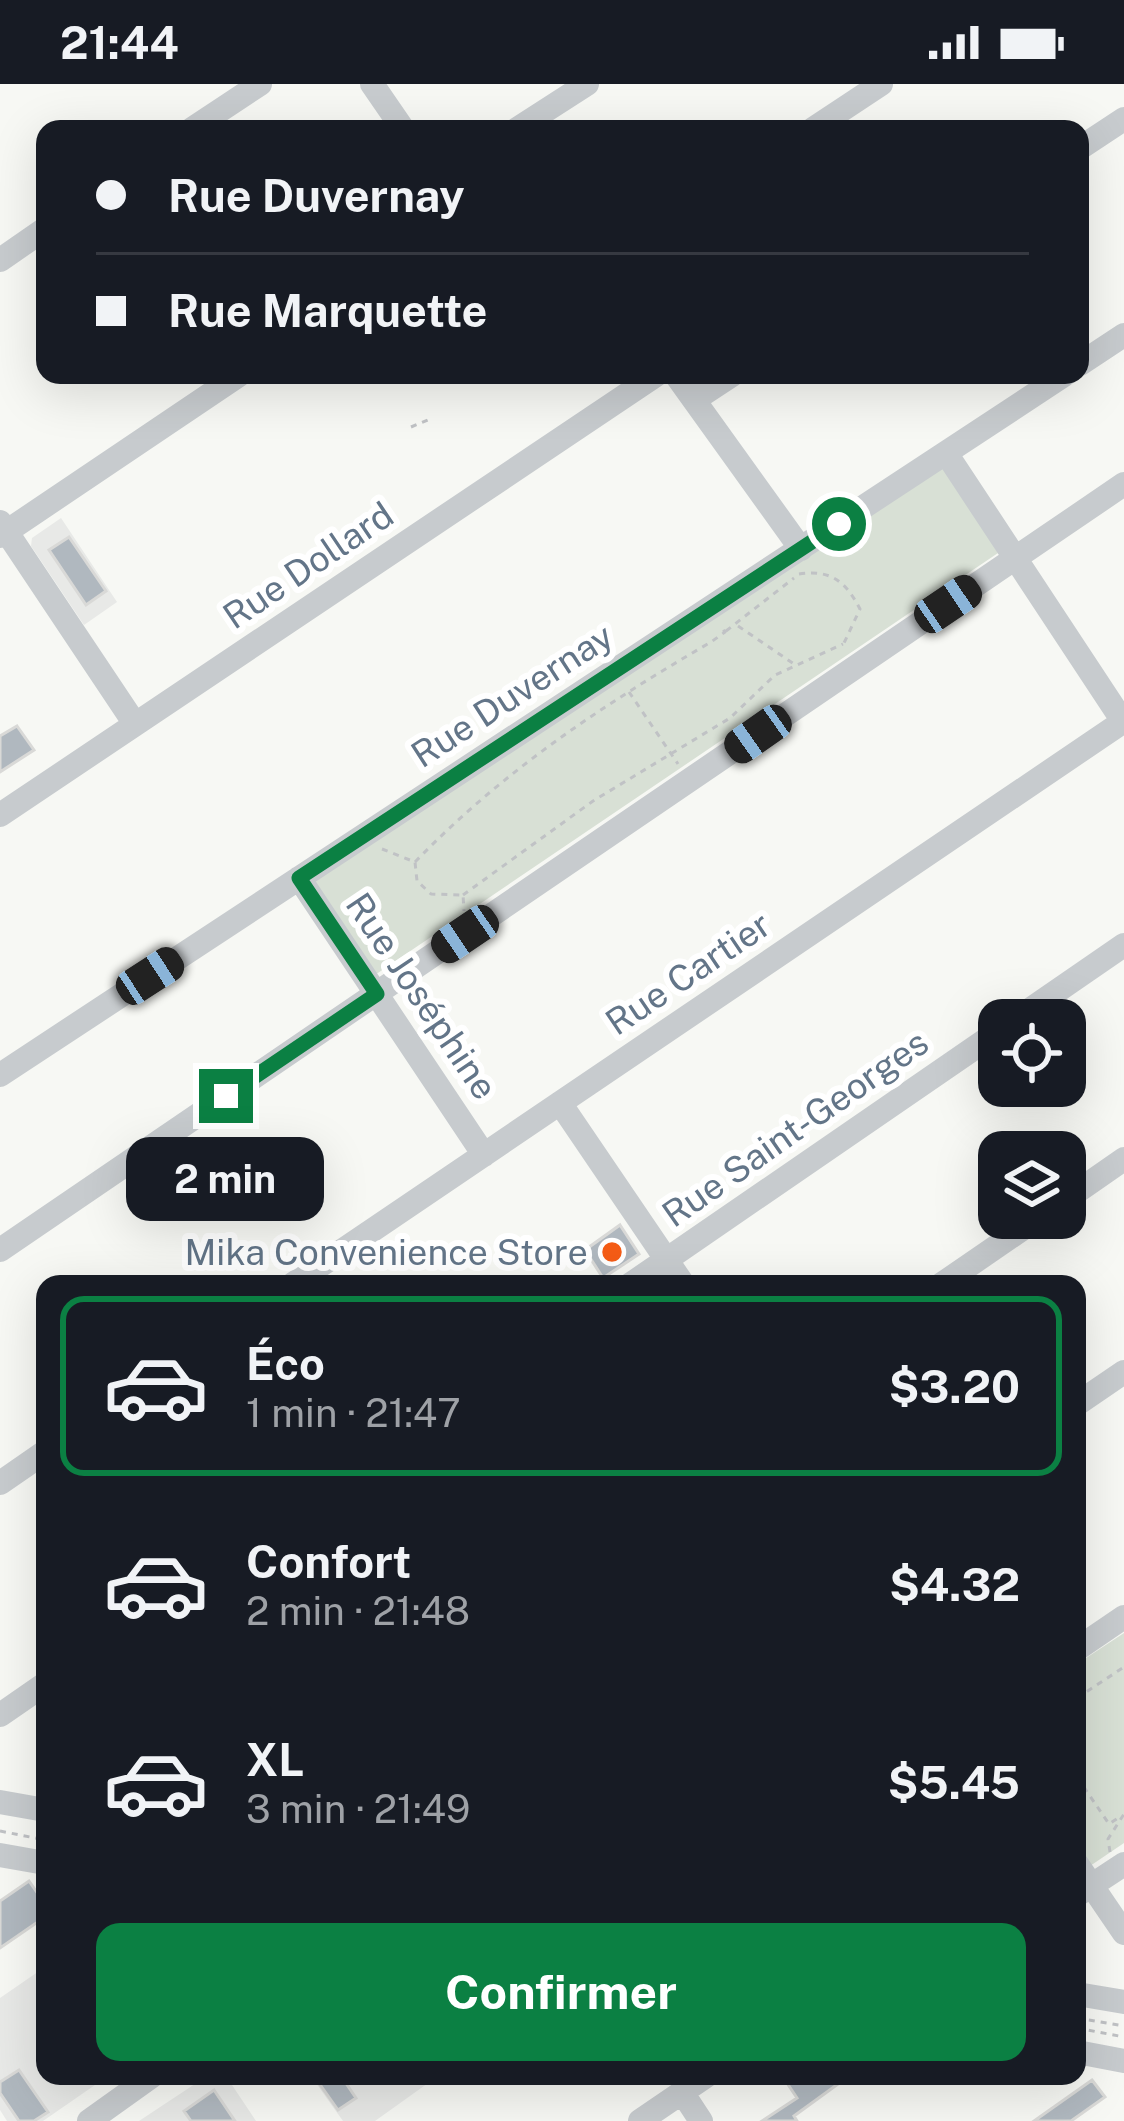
<!DOCTYPE html>
<html lang="fr">
<meta charset="utf-8">
<style>
body{margin:0;font-family:"Public Sans",sans-serif;background:#242831;color:#f1f3f6;height:100vh;display:flex;flex-direction:column;font-size:45px;white-space:nowrap}
*{box-sizing:border-box;margin:0}
p{font-size:39px;color:#9ea1a6}
.icon{flex:none;width:66px;height:66px;fill:none;stroke:currentColor;stroke-width:2;stroke-linecap:round;stroke-linejoin:round}
.map{position:relative;flex:1;overflow:hidden}
.panel{position:absolute;left:36px;top:1191px;width:1050px;height:810px;display:flex;flex-direction:column;background:#171b24;border-radius:24px;box-shadow:0 12px 48px #0002}
.panel>*{flex:none}
.hud{position:absolute;left:36px;top:36px;width:1053px;height:264px;border-radius:24px;box-shadow:0 12px 48px #0002;display:grid;align-content:center;height:264px;padding:0 60px;background:#171b24}
.controls{position:absolute;left:978px;top:915px;display:grid;gap:24px}
.controls a{display:grid;place-items:center;width:108px;height:108px;border-radius:24px;background:#171b24;box-shadow:0 12px 48px #0002;font-size:60px}
.end{position:absolute;width:54px;height:54px;margin:-27px;border:15px solid #0b8043;background:#fff;box-shadow:0 0 0 6px #fff}
.from{border-radius:50%}
.bubble{position:absolute;height:84px;border-radius:24px;background:#171b24;box-shadow:0 12px 48px #0002;font-size:39px;font-weight:700;line-height:84px;text-align:center}
.car{position:absolute;width:36px;height:72px;margin:-36px -18px;border-radius:15px;box-shadow:0 0 9px 3px #0007;background:linear-gradient(#222 24%,#8ab4d8 0 40%,#222 0 76%,#8ab4d8 0 86%,#222 0)}
.hud b{display:flex;align-items:center;gap:42px;height:114px;font-size:45px}
.hud b+b{border-top:3px solid #363941}
.hud i{width:30px;height:30px;background:#f1f3f6}
ul{padding:21px 0 0;list-style:none}
li{display:flex;align-items:center;gap:36px;height:180px;margin:0 24px 18px;padding:0 36px;border:6px solid transparent;border-radius:24px}
li div{flex:1}
li b{display:block;font-size:45px}
li em{font-style:normal;font-weight:700}
li.active{border-color:#0b8043}
li>.icon{width:108px;height:108px;stroke-width:1.5}
.action{display:flex;gap:24px;margin-top:auto;padding:24px 60px}
.action a{flex:1;height:138px;border-radius:24px;background:#0b8043;color:#fff;font-size:48px;font-weight:700;line-height:138px;text-align:center}
.status{display:flex;justify-content:space-between;align-items:center;height:84px;padding:0 60px;background:#171b24;direction:ltr}
.status svg{height:33px;fill:currentColor}
.map>svg:first-child{display:block}
.built{fill:#e8e9e7}
.green{fill:#d8e0d5}
.building{fill:#b0b8bf;stroke:#d9d9d7;stroke-width:3}
.lines{fill:none;stroke-linecap:round;stroke-linejoin:round}
.path{stroke:#c0c2c5;stroke-width:3;stroke-dasharray:6 6;stroke-linecap:butt}
.minor{stroke:#c7cbce;stroke-width:24}
.route{stroke:#0b8043;stroke-width:15}
.poi-dot{fill:#f55c16;stroke:#fff;stroke-width:4.5}
.labels{text-anchor:middle;stroke-width:12;stroke-linejoin:round;paint-order:stroke}
.street-label{font-size:36px;fill:#637588;stroke:#fff}
.poi-label{font-size:36px;fill:#637588;stroke:#fff;text-anchor:end}
</style>
<div class="status"><b>21:44</b><svg viewBox="0 0 49 12"><path d="M0 12V9h3v3zM5 12V6h3v6zM10 12V3h3v9zM15 12V0h3v12zM26 1h20v11H26zM47 4h2v5h-2z"/></svg></div>
<div class="map">
<svg width="1124" height="2037" viewBox="0 0 1124 2037">
<rect width="100%" height="100%" fill="#f7f8f4"/>
<path class="built" d="M61,434L117,518L84,541L31,462L32,454Z
M45,1883V1992H108L43,2037H7L0,2026V1914Z
M207,1992H226L256,2037H139Z
M311,1992H438L375,2037H343Z"/>
<path class="green" d="M944,377L998,469L369,895L307,796Z
M1124,1549V1759L1090,1782L1077,1763V1580Z"/>
<path class="building" d="M69,453L106,507L86,521L49,466Z
M17,642L34,666L0,688V652Z
M620,1141L639,1170L603,1194L585,1166Z
M29,1797L45,1820V1833L0,1864V1817Z
M19,1986L48,2028L34,2037H19L0,2009V1998Z
M314,1992H341L356,2014L338,2026Z
M798,1992H849L794,2032L797,2037H762L797,2014L787,1999Z
M1092,1996L1105,2013L1071,2037H1034Z
M214,2006L235,2037H191L184,2027Z"/>
<g class="lines">
<path class="path" d="M411,343L430,335
M799,490C831,485 846,498 860,525L844,559
M738,542L794,580
M726,547L794,494
M629,608L678,680
M382,765L415,778L417,797L431,810L463,811L464,827
M415,778C503,687 601,622 711,558L725,548L721,543
M463,811L593,717L730,634L775,591L843,560
M1077,1614L1124,1583
M1077,1693L1109,1740L1118,1734
M0,1747L45,1756
M1110,1768L1108,1755L1124,1730
M1077,1934L1124,1942
M1077,1944L1124,1953"/>
<path class="minor" d="M372,0L403,45
M192,45L260,0
M517,45L587,0
M813,45L881,0
M1080,64L1124,35
M0,176L45,145
M1080,280L1124,251
M676,291L801,465
M694,316L732,291
M946,369L1124,639
M0,438L135,640
M0,452L239,291
M0,731L656,291
M299,794L484,1071
M1015,936L1124,861
M0,991L1064,291
M560,1019L683,1200
M1065,1116L1124,1075
M0,1166L1124,400
M293,1200L1124,637
M631,1200L999,947
M942,1200L1038,1134
M1077,1320L1124,1288
M0,1399L45,1368
M1077,1565L1124,1533
M0,1631L45,1600
M0,1718L45,1726
M0,1771L45,1779
M1077,1780L1124,1849
M1077,1811L1124,1780
M1077,1910L1124,1918
M1077,1968L1124,1977
M682,2008L701,2037
M89,2037L152,1992
M640,2037L706,1992"/>
</g>
<g class="lines">
<path class="route" d="M226,1012L377,910L299,794L839,440"/>
</g>
<circle class="poi-dot" cx="612" cy="1168" r="12"/>
<g class="labels">
<g class="street-label">
<text transform="translate(308 481) rotate(-34)" y="13">Rue Dollard</text>
<text transform="translate(512 611) rotate(-33)" y="13">Rue Duvernay</text>
<text transform="translate(688 889) rotate(-34)" y="13">Rue Cartier</text>
<text transform="translate(422 912) rotate(56)" y="13">Rue Joséphine</text>
<text transform="translate(795 1044) rotate(-35)" y="13">Rue Saint-Georges</text>
</g>
<g class="poi-label">
<text x="588" y="1181">Mika Convenience Store</text>
</g>
</g>
</svg>
<div class="controls">
<a><svg class="icon" aria-label="locate" viewBox="0 0 24 24"><circle cx="12" cy="12" r="6"/><path d="M12 2v4M12 18v4M2 12h4M18 12h4"/></svg></a>
<a><svg class="icon" aria-label="layers" viewBox="0 0 24 24"><path d="M12 4l9 5-9 5-9-5zM3 14l9 5 9-5"/></svg></a>
</div>
<i class="end from" style="left:839px;top:440px"></i>
<i class="end" style="left:226px;top:1012px"></i>
<div class="bubble" style="left:126px;top:1053px;width:198px">2 min</div>
<i class="car" style="left:948px;top:520px;rotate:56deg"></i>
<i class="car" style="left:758px;top:650px;rotate:235deg"></i>
<i class="car" style="left:465px;top:850px;rotate:236deg"></i>
<i class="car" style="left:150px;top:892px;rotate:57deg"></i>
<div class="hud">
<b><i class="from"></i>Rue Duvernay</b>
<b><i></i>Rue Marquette</b>
</div>
<section class="panel">
<ul>
<li class="active"><svg class="icon" aria-label="car" viewBox="0 0 24 24"><path d="M5 17H2v-5l4-1 3-4h7l3 4 3 1v5h-3M9 17h6M6 11h13"/><circle cx="7" cy="17" r="2"/><circle cx="17" cy="17" r="2"/></svg><div><b>Éco</b><p>1 min · 21:47</p></div><em>$3.20</em></li>
<li><svg class="icon" aria-label="car" viewBox="0 0 24 24"><path d="M5 17H2v-5l4-1 3-4h7l3 4 3 1v5h-3M9 17h6M6 11h13"/><circle cx="7" cy="17" r="2"/><circle cx="17" cy="17" r="2"/></svg><div><b>Confort</b><p>2 min · 21:48</p></div><em>$4.32</em></li>
<li><svg class="icon" aria-label="car" viewBox="0 0 24 24"><path d="M5 17H2v-5l4-1 3-4h7l3 4 3 1v5h-3M9 17h6M6 11h13"/><circle cx="7" cy="17" r="2"/><circle cx="17" cy="17" r="2"/></svg><div><b>XL</b><p>3 min · 21:49</p></div><em>$5.45</em></li>
</ul>
<div class="action"><a>Confirmer</a></div>
</section>
</div>
